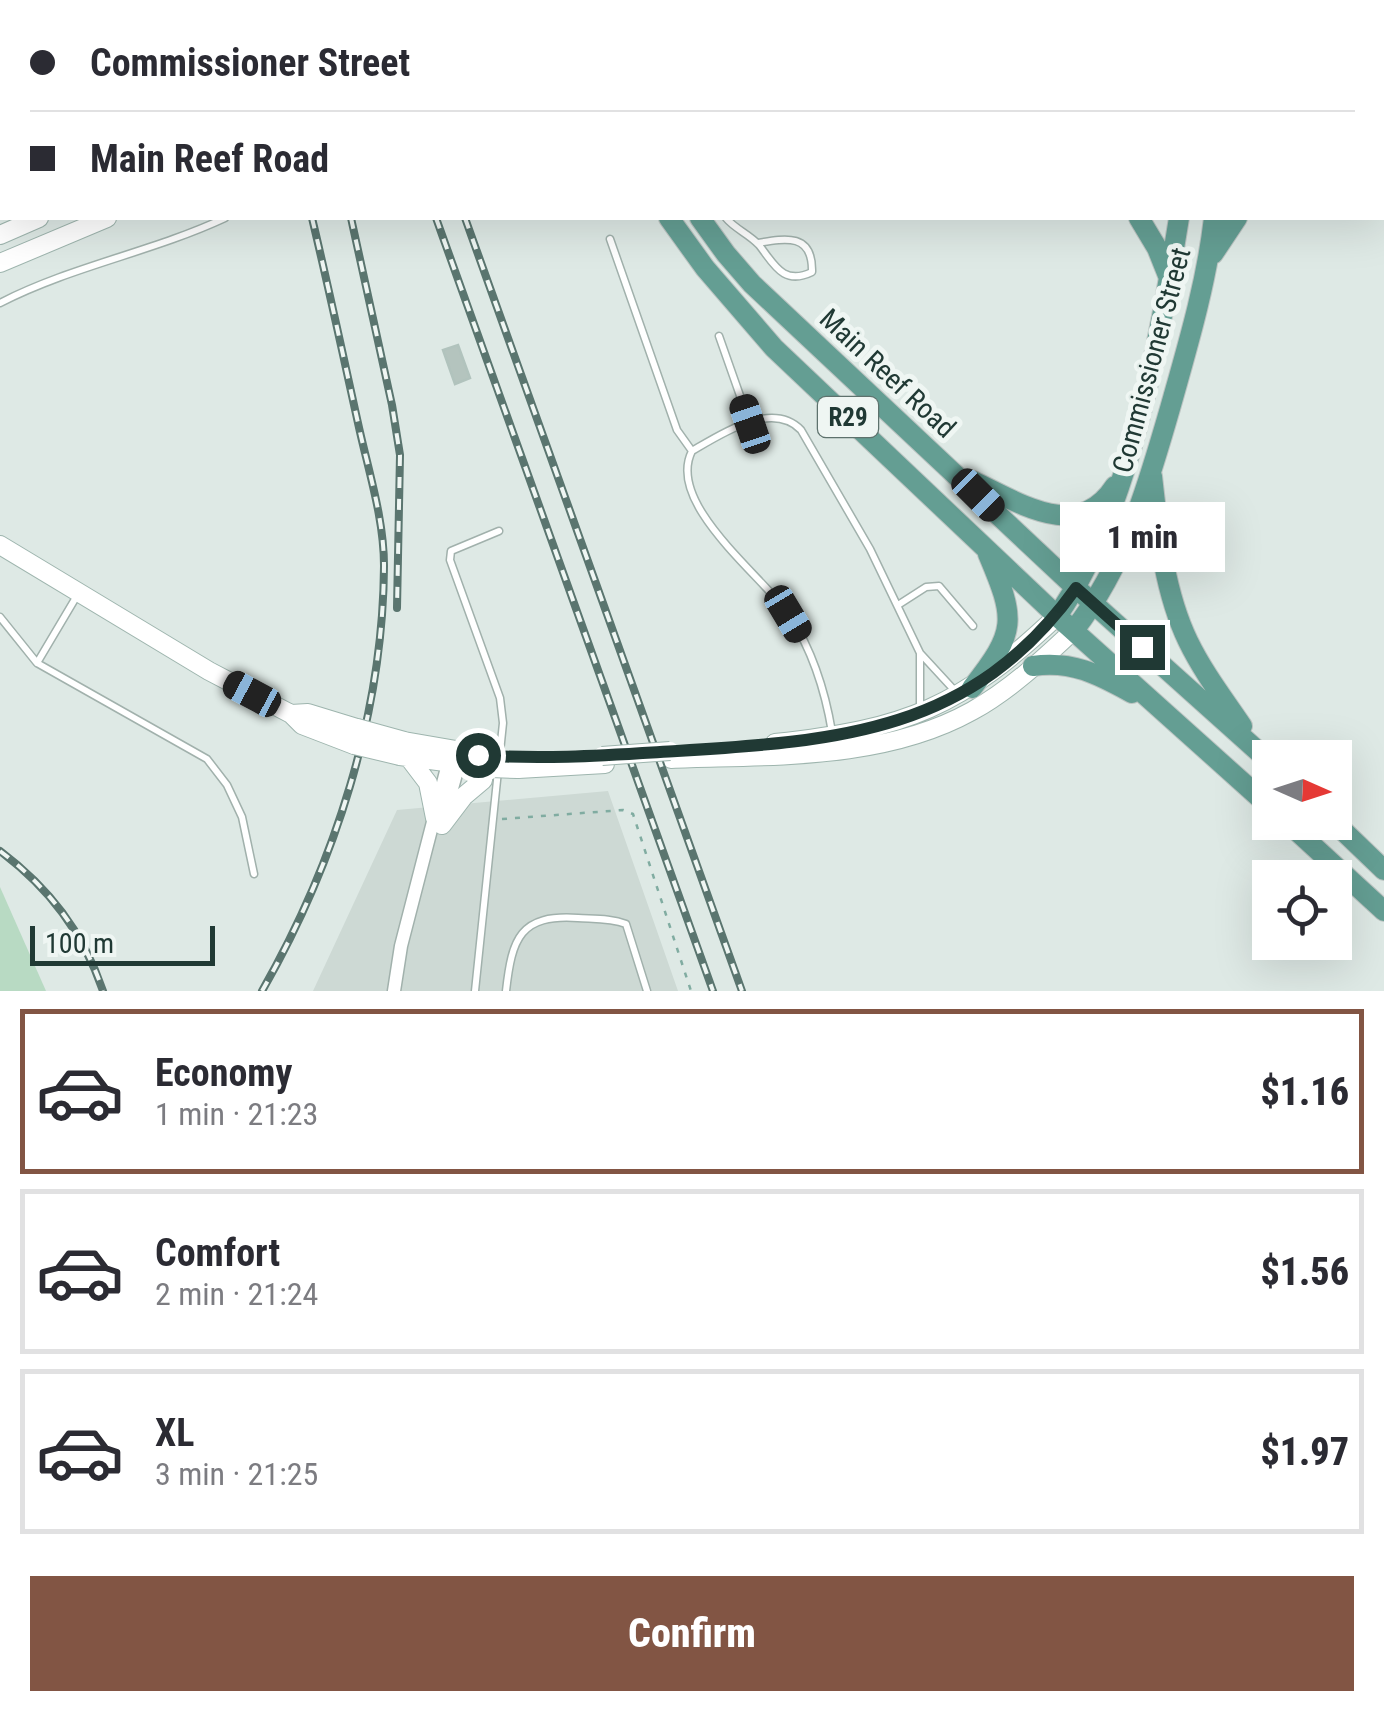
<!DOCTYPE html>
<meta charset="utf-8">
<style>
body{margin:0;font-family:"Roboto Condensed",sans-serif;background:#f2f2f3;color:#2b2b33;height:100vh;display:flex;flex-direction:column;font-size:38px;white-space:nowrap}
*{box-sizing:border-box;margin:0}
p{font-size:32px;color:#7c7c81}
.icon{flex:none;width:55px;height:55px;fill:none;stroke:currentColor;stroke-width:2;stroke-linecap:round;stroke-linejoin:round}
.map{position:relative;height:991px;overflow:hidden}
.side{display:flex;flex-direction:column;background:#fff;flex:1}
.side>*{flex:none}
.banner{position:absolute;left:0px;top:0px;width:1385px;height:220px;box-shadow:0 10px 40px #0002;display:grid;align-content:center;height:220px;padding:0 30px;background:#fff}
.needle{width:65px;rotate:93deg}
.tools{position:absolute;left:1252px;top:740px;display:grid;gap:20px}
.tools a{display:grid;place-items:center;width:100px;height:100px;border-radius:0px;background:#fff;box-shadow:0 10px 40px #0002;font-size:50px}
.scale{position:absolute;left:30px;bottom:25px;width:185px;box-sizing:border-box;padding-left:10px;border:5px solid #203934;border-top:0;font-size:28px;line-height:35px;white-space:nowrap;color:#203934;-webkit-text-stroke:8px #eff6f3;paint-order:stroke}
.end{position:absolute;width:45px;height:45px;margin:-22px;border:12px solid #203934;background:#fff;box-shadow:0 0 0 5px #fff}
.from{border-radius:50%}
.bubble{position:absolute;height:70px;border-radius:0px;background:#fff;box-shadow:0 10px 40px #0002;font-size:32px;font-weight:800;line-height:70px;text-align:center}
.car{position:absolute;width:30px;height:60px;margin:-30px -15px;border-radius:12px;box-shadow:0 0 8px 2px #0007;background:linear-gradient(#222 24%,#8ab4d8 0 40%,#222 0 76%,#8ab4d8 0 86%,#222 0)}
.banner b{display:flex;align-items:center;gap:35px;height:95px;font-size:38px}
.banner b+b{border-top:2px solid #e1e1e2}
.banner i{width:25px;height:25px;background:#2b2b33}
ul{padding:18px 0 0;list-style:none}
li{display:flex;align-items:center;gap:30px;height:165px;margin:0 20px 15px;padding:0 10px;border:5px solid #e1e1e2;border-radius:0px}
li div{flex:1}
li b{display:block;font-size:38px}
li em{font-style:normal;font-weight:800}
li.active{border-color:#825544}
li>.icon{width:90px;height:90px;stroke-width:1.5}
.primary-button{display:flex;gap:20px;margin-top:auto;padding:20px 30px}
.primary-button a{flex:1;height:115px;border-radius:0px;background:#825544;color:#fff;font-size:40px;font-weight:800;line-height:115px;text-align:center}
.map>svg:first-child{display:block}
.built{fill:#cdd9d4}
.green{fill:#b8dac3}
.building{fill:#b4c4be;stroke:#b1c3bd;stroke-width:2.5}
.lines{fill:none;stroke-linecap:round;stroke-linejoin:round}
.service-casing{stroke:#a1b1ac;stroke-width:9}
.minor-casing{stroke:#a1b1ac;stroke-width:15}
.tertiary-casing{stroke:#a1b1ac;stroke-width:18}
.secondary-casing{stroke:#9eb5ae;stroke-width:20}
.primary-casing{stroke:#bcc4c2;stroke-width:22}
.path{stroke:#80aca1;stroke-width:2.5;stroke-dasharray:5 8;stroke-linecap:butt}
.service{stroke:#fff;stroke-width:6}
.minor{stroke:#fff;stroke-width:12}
.tertiary{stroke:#fff;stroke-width:15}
.secondary{stroke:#fff;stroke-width:18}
.primary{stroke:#649e93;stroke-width:20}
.rail-casing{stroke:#5a756f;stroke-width:8}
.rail{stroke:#eff6f3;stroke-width:4;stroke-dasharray:11;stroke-linecap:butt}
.secondary-bridge-casing{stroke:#9eb5ae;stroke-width:20;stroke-linecap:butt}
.secondary-bridge{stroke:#fff;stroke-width:18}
.route{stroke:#203934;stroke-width:12}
.labels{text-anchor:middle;stroke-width:10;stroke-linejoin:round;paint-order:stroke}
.shield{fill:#eff6f3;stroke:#5e726d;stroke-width:2.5}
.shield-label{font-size:25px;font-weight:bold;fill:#203934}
.street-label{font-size:28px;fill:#203934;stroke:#eff6f3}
</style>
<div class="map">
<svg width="1384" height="991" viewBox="0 0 1384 991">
<rect width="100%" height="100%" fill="#dee9e5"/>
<path class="built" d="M426,0H1384V69L1382,2Z
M608,791L678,991H313L397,810Z"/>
<path class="green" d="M0,887L46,991H0Z"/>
<path class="building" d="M458,345L470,378L455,384L443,350Z"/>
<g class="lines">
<defs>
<path id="service" d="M540,0V2
M668,2V0
M942,2V0
M1007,2V0
M1247,2V0
M1382,58H1384
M726,218C735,229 749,234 759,245C774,264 783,286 812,272C813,233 786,238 758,243
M610,239L677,430L692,451
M0,303C72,266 152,252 225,218
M719,336L750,424
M78,594L37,663L207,759L227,785L242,817L254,874
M898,605L926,587L939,586L973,626
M0,617L37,663
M920,708V653
M832,732C825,690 813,652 790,616C764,577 665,504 692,451C721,434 772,400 801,430L870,549L920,653L955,691
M475,991L503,723L500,698L450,560L451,551L499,531
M506,991C512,938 520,914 578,918C594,919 611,918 626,924L647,991"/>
<path id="minor" d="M193,0V2
M0,172L2,173
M445,814L461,756
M394,991L401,946L450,756"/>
<path id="tertiary" d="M1365,0V2"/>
<path id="secondary" d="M0,235L39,218
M0,263L107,218
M0,545L209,671L291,714L302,725L354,745
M291,714L308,713L357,728
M404,741L491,756
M775,743C907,729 961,707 1057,616
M400,756L490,768
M409,758L428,783L435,818
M671,759C770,755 882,761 972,711C1010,690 1043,659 1074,630
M518,769L605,764
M442,825L464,796L483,780"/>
<path id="primary" d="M636,0V2
M618,2V0
M1382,109H1384
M1382,152L1384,151
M669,218L705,268L774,348L1057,616L1270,807
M700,218L726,254L752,284L1076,588L1270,762
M1139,218L1157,248L1169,278
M1213,254L1237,218
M1152,476C1158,530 1164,591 1188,641C1203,672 1223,698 1242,726
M973,481C1020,503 1078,543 1115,486
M1057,616C1130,513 1159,341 1179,218
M1074,630C1127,563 1150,478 1173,398C1190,338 1207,279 1214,218
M1033,666C1072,660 1099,675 1132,693
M972,688C1017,631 1016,620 988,554
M1287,822L1384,911
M1334,822L1384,870"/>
</defs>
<use href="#service" class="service-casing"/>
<use href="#minor" class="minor-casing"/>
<use href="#tertiary" class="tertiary-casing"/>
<use href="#secondary" class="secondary-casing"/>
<use href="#primary" class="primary-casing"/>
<path class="path" d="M502,819L623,810L633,814L691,991"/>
<use href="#service" class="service"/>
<use href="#minor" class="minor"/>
<use href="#tertiary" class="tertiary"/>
<use href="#secondary" class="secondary"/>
<use href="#primary" class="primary"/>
<defs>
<path id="rail" d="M264,0V2
M300,0L301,2
M351,0L352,2
M387,0L388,2
M351,218L392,405L400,455L397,608
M436,218L713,991
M465,218L742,991
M0,851C49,888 83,932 103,991
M262,991C335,863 383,714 384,566C384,521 370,476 360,432C344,360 329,289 312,218"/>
</defs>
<use href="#rail" class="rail-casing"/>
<use href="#rail" class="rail"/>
<defs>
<path id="secondary-bridge" d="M357,728L404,741
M354,745L400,756
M602,756L670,751
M490,768L518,769"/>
</defs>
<use href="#secondary-bridge" class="secondary-bridge-casing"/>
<use href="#secondary-bridge" class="secondary-bridge"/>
</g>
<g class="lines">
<path class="route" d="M478,755C545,760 610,755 677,751C839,741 973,732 1076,588L1142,647"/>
</g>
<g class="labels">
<rect class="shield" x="818" y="397" width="60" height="40" rx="8"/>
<g class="shield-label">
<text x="848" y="426">R29</text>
</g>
<g class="street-label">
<text transform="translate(1151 360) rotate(-75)" y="10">Commissioner Street</text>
<text transform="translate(888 373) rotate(43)" y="10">Main Reef Road</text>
</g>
</g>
</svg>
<div class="tools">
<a><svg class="needle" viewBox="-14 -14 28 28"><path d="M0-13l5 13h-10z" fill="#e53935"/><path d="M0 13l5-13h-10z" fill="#7c7c81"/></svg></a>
<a><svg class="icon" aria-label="locate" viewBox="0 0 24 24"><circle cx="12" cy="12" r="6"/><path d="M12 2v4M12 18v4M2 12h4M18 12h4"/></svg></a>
</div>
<div class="scale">100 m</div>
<i class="end from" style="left:478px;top:755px"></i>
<i class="end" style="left:1142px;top:647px"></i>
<div class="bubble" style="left:1060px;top:502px;width:165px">1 min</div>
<i class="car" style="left:750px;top:424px;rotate:341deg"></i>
<i class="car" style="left:978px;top:495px;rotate:135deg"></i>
<i class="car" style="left:788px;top:614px;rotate:149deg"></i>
<i class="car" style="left:252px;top:694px;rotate:298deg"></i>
<div class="banner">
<b><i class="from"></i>Commissioner Street</b>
<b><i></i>Main Reef Road</b>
</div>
</div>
<section class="side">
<ul>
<li class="active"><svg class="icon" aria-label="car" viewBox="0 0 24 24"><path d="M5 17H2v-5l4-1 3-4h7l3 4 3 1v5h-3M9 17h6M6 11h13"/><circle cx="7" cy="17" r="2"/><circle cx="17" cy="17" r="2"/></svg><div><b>Economy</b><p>1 min · 21:23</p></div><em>$1.16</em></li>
<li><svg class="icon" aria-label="car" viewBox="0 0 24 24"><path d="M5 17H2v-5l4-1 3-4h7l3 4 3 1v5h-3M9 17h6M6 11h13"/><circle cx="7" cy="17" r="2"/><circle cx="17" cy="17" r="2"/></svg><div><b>Comfort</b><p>2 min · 21:24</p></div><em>$1.56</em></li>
<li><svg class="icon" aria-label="car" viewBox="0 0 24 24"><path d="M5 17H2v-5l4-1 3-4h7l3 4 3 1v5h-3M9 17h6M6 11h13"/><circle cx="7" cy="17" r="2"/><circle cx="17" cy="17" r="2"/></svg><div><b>XL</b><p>3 min · 21:25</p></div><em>$1.97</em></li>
</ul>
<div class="primary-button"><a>Confirm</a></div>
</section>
